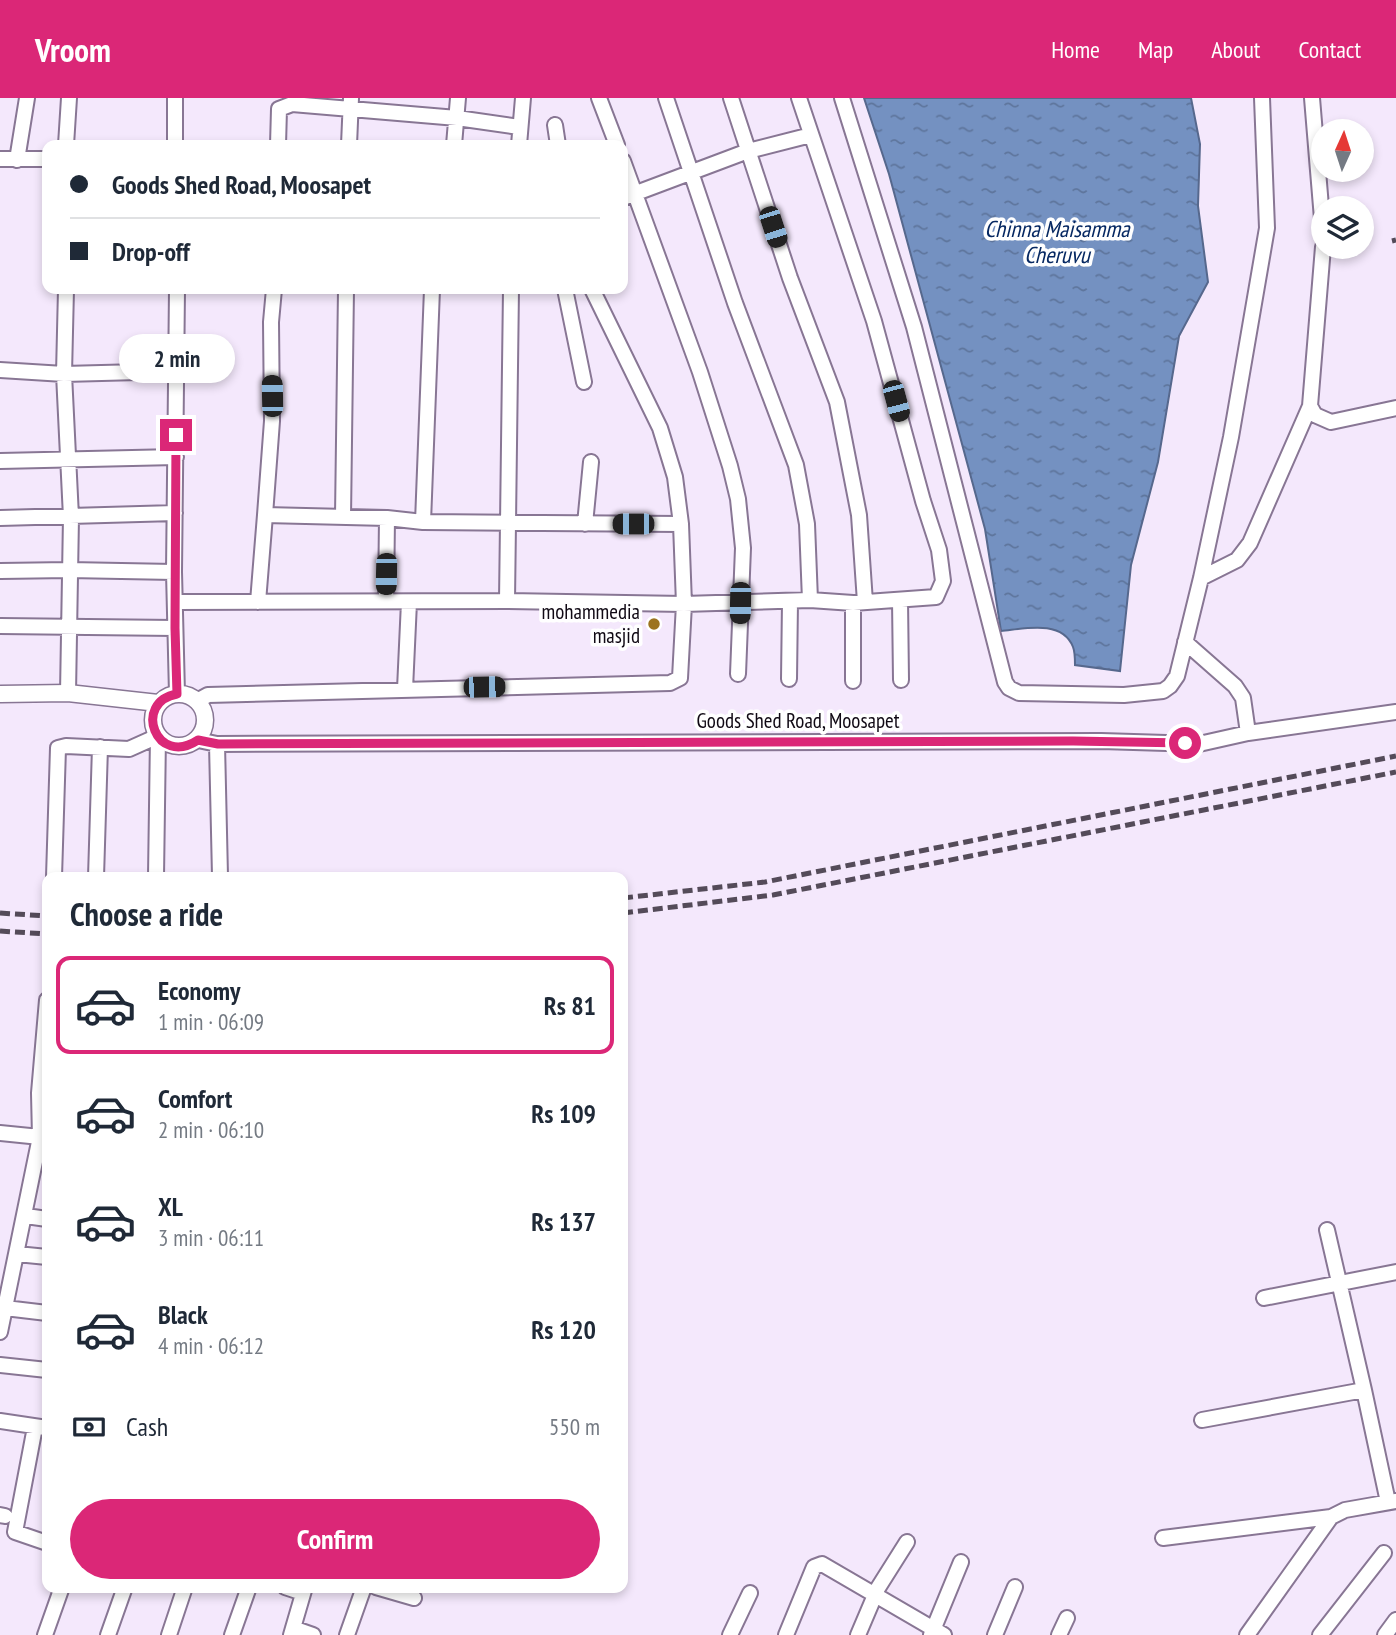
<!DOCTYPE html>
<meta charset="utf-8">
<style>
body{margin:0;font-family:"PT Sans Narrow",sans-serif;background:#f6f6f7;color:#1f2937;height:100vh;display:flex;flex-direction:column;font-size:26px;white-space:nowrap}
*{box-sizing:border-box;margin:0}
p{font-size:23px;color:#747a83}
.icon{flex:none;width:38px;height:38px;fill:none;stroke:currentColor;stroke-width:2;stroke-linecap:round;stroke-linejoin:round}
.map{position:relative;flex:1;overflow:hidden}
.sheet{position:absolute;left:42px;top:774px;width:586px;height:721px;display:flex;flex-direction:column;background:#fff;border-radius:14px;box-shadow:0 4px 10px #0003}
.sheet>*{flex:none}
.guide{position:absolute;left:42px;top:42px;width:586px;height:154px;border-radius:14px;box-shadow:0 4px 10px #0003;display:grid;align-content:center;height:154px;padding:0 28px;background:#fff}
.needle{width:46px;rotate:3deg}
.controls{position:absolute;left:1311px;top:21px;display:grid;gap:14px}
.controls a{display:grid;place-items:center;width:63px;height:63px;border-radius:50%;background:#fff;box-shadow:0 4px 10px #0003;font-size:35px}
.end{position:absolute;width:32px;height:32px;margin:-16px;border:9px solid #db2777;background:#fff;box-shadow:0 0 0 4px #fff}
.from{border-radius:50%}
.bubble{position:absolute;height:49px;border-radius:24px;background:#fff;box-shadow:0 4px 10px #0003;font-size:23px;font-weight:700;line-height:49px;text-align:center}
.car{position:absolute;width:21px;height:42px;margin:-21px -10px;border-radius:9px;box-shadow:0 0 5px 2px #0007;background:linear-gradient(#222 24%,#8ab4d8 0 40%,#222 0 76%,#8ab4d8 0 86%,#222 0)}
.guide b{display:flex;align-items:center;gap:24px;height:66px;font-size:26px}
.guide b+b{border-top:2px solid #e0e1e3}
.guide i{width:18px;height:18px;background:#1f2937}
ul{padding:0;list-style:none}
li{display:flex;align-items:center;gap:21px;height:98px;margin:0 14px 10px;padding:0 14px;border:4px solid transparent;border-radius:14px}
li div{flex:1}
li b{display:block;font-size:26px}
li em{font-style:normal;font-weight:700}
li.selected{border-color:#db2777}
li>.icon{width:63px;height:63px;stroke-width:1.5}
h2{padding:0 28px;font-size:32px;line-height:84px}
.pay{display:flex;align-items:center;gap:18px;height:77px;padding:0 28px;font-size:26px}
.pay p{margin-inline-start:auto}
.cta{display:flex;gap:14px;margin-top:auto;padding:14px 28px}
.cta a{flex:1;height:80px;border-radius:42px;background:#db2777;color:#fff;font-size:28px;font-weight:700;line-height:80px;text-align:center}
header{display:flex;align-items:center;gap:42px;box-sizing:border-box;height:98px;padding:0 35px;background:#db2777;color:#fff}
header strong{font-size:33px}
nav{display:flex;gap:38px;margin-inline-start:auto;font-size:24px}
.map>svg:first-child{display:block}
.water{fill:url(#water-ripples);stroke:#56688d;stroke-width:2}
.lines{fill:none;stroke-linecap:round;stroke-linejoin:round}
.minor-casing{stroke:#887694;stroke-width:18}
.tertiary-casing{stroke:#887694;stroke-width:19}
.minor{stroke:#fff;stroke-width:14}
.tertiary{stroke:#fff;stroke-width:16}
.rail{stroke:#544b59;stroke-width:5;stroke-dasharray:10 5;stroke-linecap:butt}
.route{stroke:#db2777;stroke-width:9}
.poi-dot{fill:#9c7320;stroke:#fff;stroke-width:2.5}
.labels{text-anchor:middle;stroke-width:7;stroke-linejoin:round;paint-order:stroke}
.poi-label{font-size:21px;fill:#100914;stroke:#fff;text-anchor:end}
.street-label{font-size:21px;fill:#100914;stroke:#fff}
.water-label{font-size:23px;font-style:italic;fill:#062862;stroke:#fff}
</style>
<header>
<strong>Vroom</strong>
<nav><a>Home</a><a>Map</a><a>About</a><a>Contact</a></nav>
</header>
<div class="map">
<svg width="1396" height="1537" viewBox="0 0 1396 1537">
<defs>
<pattern id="water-ripples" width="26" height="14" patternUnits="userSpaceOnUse" patternTransform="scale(1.75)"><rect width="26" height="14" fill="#7491c1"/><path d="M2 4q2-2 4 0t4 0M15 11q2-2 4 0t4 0" fill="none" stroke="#5e759c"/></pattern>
</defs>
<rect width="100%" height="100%" fill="#f4e8fc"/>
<path class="water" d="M864,0H1191L1200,46L1198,108L1208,184L1179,238L1158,364L1131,467L1120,573L1075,567C1075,562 1075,554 1073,549C1062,521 1023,531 1001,533L985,431L889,76Z"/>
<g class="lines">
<defs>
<path id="minor" d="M175,0V47
M599,0L617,47
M666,0L735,205L796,367L807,426L810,502
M731,0L790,180L837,304L859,417L865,504
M842,0L914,229L1005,584L1009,590L1019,595L1124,597L1163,593L1170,588L1177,578L1201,480L1231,339L1267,130L1262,0
M1312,0L1323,133
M555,27L558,47
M66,47L69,0
M278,47L279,11L292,6L457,20L519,29
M349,47L351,0
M454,47L458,0
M519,47L523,0
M0,61H47
M17,62L27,0
M623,63L700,274L730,368L738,401L743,450L738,576
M623,100L748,53L811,37
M1323,149L1310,308L1315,317L1331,324L1396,310
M66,191L64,276L71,419L68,595
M177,191L174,474L177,596
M432,191L423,424L681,426
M565,191L584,284
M0,272L64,276L177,273
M0,363L176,359
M265,417L272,323L271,224L274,191
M343,419L346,191
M0,420L175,415
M585,426L591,364
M0,473L69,472L174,474
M1201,480L1237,462L1250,445L1310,308
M900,502L901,582
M386,503L387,420
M507,503L511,191
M175,504L507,503L684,506L810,502L853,505L936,499L943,483L939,452L923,403L874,223L799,0
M258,504L265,417L387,420L423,424
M853,505V583
M0,528L175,530
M1185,544L1235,588L1243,600L1248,635
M789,581L790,504
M405,591L409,504
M197,603L208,597L670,585L680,580L684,506L681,426L675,379L660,330L592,191
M198,642L217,646L1101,643L1199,646L1248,635L1396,614
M217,646L220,778
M54,779L58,650L66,648L129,651L158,638L156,779
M96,779L100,649
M0,1035L40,1039
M26,1118L47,1121
M1327,1132L1364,1292L1388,1404
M17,1156L47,1159
M1264,1200L1396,1174
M5,1210L47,1215
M0,1234L40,1039L39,995L47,902
M0,1267L47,1272
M1202,1322L1364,1292
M0,1323L47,1330
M35,1329L15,1434L47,1445
M0,1417L5,1418
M1163,1440L1331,1419L1345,1412L1396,1403
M285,1489L303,1495
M376,1489L414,1500
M293,1530L313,1537
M45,1537L62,1489
M108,1537L125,1489
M169,1537L185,1489
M232,1537L249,1489
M291,1537L305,1489
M347,1537L364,1489
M730,1537L750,1495
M786,1537L814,1469L822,1466L944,1537
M858,1537L878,1490L907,1444
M931,1537L961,1464
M995,1537L1015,1489
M1059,1537L1067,1520
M1247,1537L1331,1419
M1320,1537L1384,1455
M1385,1537L1396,1522"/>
<path id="tertiary" d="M153 622a26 26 0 1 1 52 0a26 26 0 1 1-52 0Z
M0,596L68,595L158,605"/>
</defs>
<use href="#minor" class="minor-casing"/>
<use href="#tertiary" class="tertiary-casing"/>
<use href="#minor" class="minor"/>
<use href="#tertiary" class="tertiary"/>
<path class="rail" d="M1392,143L1396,142
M623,800L765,784L1396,658
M0,815L47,818
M623,815L773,797L1396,674
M0,833L47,836"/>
</g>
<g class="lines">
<path class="route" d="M176,337L175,530L177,596C132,604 156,670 198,642L218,646L1073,643L1185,645"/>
</g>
<circle class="poi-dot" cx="654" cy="526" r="7"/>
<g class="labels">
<g class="poi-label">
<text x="640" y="521">mohammedia<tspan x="640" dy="24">masjid</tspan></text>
</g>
<g class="street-label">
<text x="798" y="630">Goods Shed Road, Moosapet</text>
</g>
<g class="water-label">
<text x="1057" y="139">Chinna Maisamma<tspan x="1057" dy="26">Cheruvu</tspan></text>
</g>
</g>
</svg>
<div class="controls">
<a><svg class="needle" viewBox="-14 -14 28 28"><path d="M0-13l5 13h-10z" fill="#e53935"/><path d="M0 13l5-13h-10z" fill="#747a83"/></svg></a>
<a><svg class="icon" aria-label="layers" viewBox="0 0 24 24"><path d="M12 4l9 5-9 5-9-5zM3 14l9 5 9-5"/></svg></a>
</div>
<i class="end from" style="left:1185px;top:645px"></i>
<i class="end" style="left:176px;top:337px"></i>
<div class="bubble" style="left:119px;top:236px;width:116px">2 min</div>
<i class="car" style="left:773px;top:129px;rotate:162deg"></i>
<i class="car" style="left:272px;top:298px;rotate:359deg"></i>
<i class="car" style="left:896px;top:303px;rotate:165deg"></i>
<i class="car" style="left:633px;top:426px;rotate:270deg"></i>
<i class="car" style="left:386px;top:476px;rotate:181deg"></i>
<i class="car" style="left:740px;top:505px;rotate:181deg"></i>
<i class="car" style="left:484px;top:589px;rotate:89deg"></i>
<div class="guide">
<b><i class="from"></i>Goods Shed Road, Moosapet</b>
<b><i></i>Drop-off</b>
</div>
<section class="sheet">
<h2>Choose a ride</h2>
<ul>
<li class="selected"><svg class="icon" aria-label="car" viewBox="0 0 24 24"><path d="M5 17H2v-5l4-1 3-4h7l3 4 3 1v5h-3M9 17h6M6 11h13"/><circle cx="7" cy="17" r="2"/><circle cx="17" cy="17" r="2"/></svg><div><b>Economy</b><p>1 min · 06:09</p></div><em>Rs 81</em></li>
<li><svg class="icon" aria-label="car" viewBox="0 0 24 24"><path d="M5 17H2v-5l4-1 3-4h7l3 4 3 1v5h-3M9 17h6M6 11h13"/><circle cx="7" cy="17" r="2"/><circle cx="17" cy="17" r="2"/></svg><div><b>Comfort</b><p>2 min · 06:10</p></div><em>Rs 109</em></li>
<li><svg class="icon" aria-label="car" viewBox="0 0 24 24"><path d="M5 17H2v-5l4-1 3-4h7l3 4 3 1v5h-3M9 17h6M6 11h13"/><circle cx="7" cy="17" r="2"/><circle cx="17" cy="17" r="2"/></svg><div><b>XL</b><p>3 min · 06:11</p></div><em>Rs 137</em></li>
<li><svg class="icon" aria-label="car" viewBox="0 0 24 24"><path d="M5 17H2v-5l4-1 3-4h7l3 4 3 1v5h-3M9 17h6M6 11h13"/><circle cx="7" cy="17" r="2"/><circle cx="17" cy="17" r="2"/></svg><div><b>Black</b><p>4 min · 06:12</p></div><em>Rs 120</em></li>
</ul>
<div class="pay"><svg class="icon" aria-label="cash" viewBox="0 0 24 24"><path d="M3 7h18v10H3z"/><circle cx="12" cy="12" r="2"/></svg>Cash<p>550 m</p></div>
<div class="cta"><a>Confirm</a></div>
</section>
</div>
